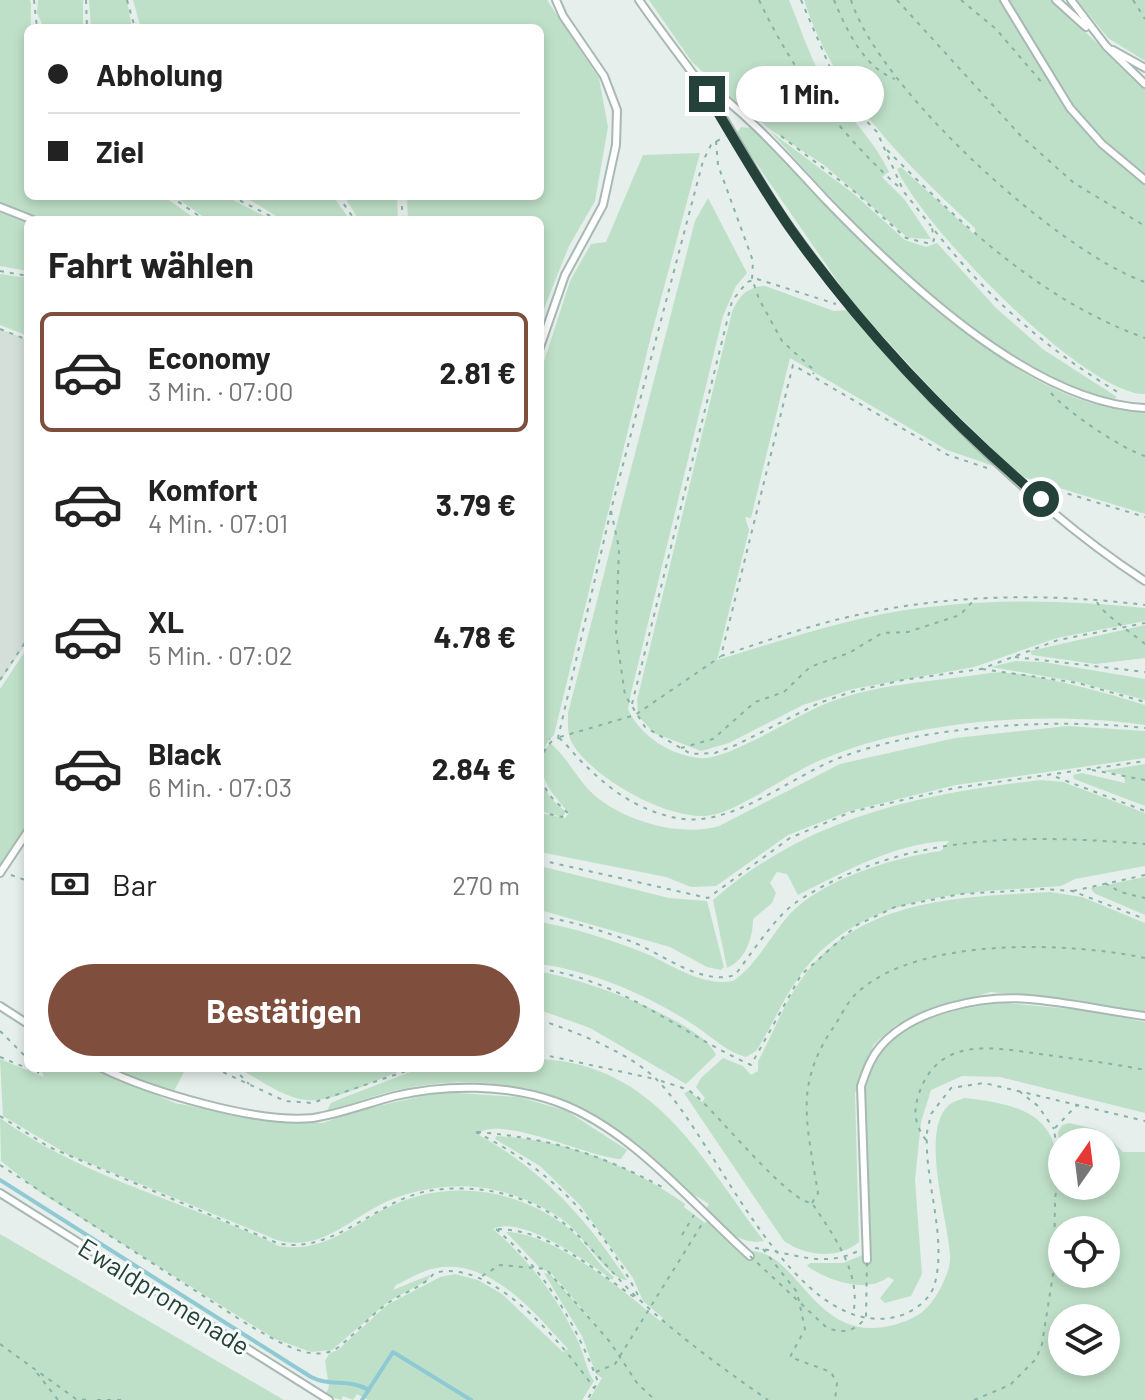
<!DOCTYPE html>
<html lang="de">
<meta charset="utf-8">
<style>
body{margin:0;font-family:Barlow,sans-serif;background:#f6f6f6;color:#222;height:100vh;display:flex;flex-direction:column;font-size:30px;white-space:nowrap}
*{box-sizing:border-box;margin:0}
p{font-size:26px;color:#767676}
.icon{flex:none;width:44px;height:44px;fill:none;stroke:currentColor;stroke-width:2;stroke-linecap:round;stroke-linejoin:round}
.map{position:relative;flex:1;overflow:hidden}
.details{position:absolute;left:24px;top:216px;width:520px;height:856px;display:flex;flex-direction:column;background:#fff;border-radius:12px;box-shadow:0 4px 12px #0003}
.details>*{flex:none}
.banner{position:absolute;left:24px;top:24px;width:520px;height:176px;border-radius:12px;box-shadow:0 4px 12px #0003;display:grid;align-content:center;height:176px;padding:0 24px;background:#fff}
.needle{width:52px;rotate:14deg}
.fabs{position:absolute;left:1048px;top:1128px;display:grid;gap:16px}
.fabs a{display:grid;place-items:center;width:72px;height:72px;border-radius:50%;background:#fff;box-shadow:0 4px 12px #0003;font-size:40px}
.end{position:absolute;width:36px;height:36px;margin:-18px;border:10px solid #24423a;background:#fff;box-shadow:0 0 0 4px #fff}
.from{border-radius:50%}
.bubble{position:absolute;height:56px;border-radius:28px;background:#fff;box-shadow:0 4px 12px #0003;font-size:26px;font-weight:700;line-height:56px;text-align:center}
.banner b{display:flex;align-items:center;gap:28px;height:76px;font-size:30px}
.banner b+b{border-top:2px solid #e0e0e0}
.banner i{width:20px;height:20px;background:#222}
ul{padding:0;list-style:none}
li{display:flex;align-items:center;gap:24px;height:120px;margin:0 16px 12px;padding:0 8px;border:4px solid transparent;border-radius:12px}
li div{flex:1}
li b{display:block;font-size:30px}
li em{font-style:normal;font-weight:700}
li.current{border-color:#804e3d}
li>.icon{width:72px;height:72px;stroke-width:1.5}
h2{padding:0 24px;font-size:36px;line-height:96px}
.pay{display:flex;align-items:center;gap:20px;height:88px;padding:0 24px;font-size:30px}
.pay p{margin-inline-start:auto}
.action{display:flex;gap:16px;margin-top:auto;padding:16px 24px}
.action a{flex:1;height:92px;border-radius:48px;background:#804e3d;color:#fff;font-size:32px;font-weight:700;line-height:92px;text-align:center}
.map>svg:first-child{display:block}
.built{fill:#d4dfda}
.green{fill:#bfe0c8;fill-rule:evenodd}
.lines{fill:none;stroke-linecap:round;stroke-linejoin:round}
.stream{stroke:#8ec9d4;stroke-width:4}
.lane-casing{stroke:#a8b8b2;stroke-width:10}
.path{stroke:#86b3a5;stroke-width:2;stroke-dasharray:4 6;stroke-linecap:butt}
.lane{stroke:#fff;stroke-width:6}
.path-bridge{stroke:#86b3a5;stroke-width:2;stroke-dasharray:4 6;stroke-linecap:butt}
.route{stroke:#24423a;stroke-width:10}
.labels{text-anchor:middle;stroke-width:6;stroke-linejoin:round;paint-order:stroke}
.street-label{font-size:26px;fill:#24423a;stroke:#f7fbf9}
</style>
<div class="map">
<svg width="1145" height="1400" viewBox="0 0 1145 1400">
<rect width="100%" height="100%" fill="#e6efeb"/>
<path class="built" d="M0,329L28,340V640L0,682Z"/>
<path class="green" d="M0,0H30L31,4L28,196H163L197,220H40L0,204Z
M38,0H83V28H44L37,13Z
M89,0H127L132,28H91Z
M133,0H547L599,78L608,127L595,201L569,246L540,319V220H408L407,196H540V28H141Z
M649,0H789C802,31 813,69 834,96C853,121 875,142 889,172L882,177L905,200L931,239L908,238L824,165L768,128L733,99L692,62Z
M804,0H1000C1046,70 1073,133 1145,183V394C1085,395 921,225 897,169L901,167L975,235V228C905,164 833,92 804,0Z
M1008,0H1052L1145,89V174C1106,147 1073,111 1048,70C1034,47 1024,22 1008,0Z
M1077,0H1145V61L1108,38Z
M741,127L758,129C795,170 835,207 875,246C949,316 1036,410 1145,411V514L1020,476L936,394L854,305L736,134Z
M770,131L854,194L905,240L926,247L937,243L996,308L1044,350L1117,397L1109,402C976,356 862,234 770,131Z
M700,153L651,336L554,735C539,747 536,776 547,792C551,800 560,806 566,812L562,817L540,811V374L570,281L591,244L606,242L643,155Z
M174,196H225L272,220H208Z
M243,196H333L350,220H283Z
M344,196H397L398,220H359Z
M708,198L747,273L736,286L723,316L631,693L628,709C640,736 671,756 701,758C727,760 791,719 818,707C872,683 934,682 990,673C1019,668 1115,695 1145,705V725C1046,710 913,720 821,760C791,772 740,810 712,815C671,823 592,778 572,743C567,734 568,723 568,713L695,221Z
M0,212L28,223V271L0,266Z
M0,274L28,278V336L0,325Z
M765,286L834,311L847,310L1002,469L947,450L790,358L751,518L745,517L749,530L717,660C773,643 830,624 888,613C972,598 1060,599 1145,608V621L1057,638L974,667L853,689L803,705L729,743L701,751L654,733L638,716L637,700L732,312C739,296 747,287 765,286Z
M1145,625V658L1095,664L1032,655L1030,651Z
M28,647V825L0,866V689Z
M1015,661L1043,662L1145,679V700L1078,682L991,667Z
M1068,726L1145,731V758L956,785L850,811L788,835L716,886L691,887L666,877L540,852V813L565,818L569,813C552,794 529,769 550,743C561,750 578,779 590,791C619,820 680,838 719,826L840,764L955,738Z
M1145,764V806L1074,779L1073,775L1082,773L1125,783L1124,775L1102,771Z
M1041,780L1063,782L1145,813V866L1075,879L1061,886C966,893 860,891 799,977C782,1000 772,1027 756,1051L746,1057C725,1051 712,1037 694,1025C650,996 592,971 540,964V922C574,928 605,938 637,950C668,961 698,987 733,981C756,966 771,935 789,915C822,879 895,857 941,851L949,841C897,842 844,872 798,895L787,874L777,872L770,883L776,893L772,903L753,919C753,937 746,960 727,968L713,900C808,817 919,794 1041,780Z
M540,866L669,898L707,901L724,967L721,970L707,967L670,947L540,910Z
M1145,877V915L1094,893L1091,888Z
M1050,892L1082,897L1145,923V1012L991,992L929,1010L895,1026L874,1044L855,1093L859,1242C837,1260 806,1256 784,1241L684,1093L689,1091L702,1102L705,1098L696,1087L701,1078L723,1058L743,1066L751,1075L758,1071V1061C773,1034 783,1005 801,980C858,898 960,897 1050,892Z
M540,972C576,976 703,1021 716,1055L686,1084L590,1028L540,1010Z
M1005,1003L1081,1010L1145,1022V1113L1000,1077L962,1076L931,1090L921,1122L915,1180L922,1274L911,1296L885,1303L880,1298L894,1280L888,1277C867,1294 828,1281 807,1266L810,1263H843L863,1255V1262L872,1261C869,1226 867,1188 865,1151C864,1127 860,1101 867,1078C884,1023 955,1007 1005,1003Z
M0,1059L44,1077L40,1068H92L175,1103L268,1121L296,1123H323L355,1111L441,1092L519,1097L567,1111L627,1150L621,1159C591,1158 501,1114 477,1134C543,1170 586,1218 627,1280C610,1281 583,1236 567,1223C545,1205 511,1192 484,1188C453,1183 416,1189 388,1201C350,1218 321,1253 277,1240L67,1154L3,1116Z
M540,1059C656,1064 702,1160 764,1241C738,1246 723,1226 705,1210L709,1204L696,1196L694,1199C606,1113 527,1062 398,1090C374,1095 351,1105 327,1111L331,1103L345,1097L421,1068H540Z
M112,1068H186L174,1091L139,1081Z
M238,1068H410C381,1076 336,1103 307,1100C283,1098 259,1079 238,1068Z
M964,1098C1019,1104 1061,1114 1057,1177L1062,1166V1186H1106V1143L1113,1142L1123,1152H1145V1400H589L602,1378L596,1374L582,1336L544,1273L550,1274L609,1340L552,1274L539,1267L506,1232C554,1233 624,1291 660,1321L663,1318L643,1301L633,1278L580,1205L540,1166L495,1139L496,1136C563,1139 631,1165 685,1204L684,1207L705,1223L707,1221L749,1261L754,1256L751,1251C800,1252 814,1346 894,1325C916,1319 929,1310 940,1289C945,1279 951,1267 950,1255C948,1220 920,1132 948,1106C951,1102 960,1100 964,1098ZM1106,1230V1274H1062V1230ZM1106,1318V1362H1062V1318Z
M0,1118C83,1178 187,1202 279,1246C313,1252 340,1236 369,1218C429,1179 504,1182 563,1224C583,1238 595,1262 614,1277L612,1280C589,1262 520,1214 493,1229C529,1260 555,1294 576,1337C584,1351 586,1371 594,1381L582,1400H368L357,1394L353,1400L343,1396L341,1400L325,1395L329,1387L325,1361L329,1354L339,1349L387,1305L440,1277L455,1274L478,1280L502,1294L563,1352L568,1349C535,1314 492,1258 436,1268C423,1270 409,1279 396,1285L393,1290L430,1275L428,1280L389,1301L332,1350L311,1352L275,1339L41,1193L1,1161Z
M1069,1123L1095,1129L1102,1142H1062V1165L1058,1132L1062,1125Z
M0,1234L284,1400H0Z"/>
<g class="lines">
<path class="stream" d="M0,1180L311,1377C330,1387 349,1378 369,1390
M362,1400L393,1352L471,1400"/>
<defs>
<path id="lane" d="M639,0C661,32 685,62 707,93C737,136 759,185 790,227C877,351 1019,499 1145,581
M1004,0L1070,108L1102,144L1145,180
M1056,0L1086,27
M1071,0L1106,46L1145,84
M1113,50L1145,68
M697,78C747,112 784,155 825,199C902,279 1031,403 1145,408
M0,207L33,220
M540,347L565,275L603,205L616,145L617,110L604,76L563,16L556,0
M0,873L28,831
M0,1006L28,1024
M102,1068C151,1092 258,1124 313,1118C340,1114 368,1103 395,1096C446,1084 507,1084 557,1102C632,1129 693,1205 750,1256
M0,1193L329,1400
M867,1260L861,1086C866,1072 870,1059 880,1047C912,1009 982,995 1029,999C1068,1002 1106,1011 1145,1016"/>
</defs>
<use href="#lane" class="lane-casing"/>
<path class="path" d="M34,0L37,28
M86,0L87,28
M127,0L135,28
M759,0C794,74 840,134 901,189
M801,0L835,79L856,110L877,132L904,192L931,226
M834,0C846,29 864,68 895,79
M851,0C879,89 1057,251 1145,282
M897,0L1021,136L1074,183L1145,226
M961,0L996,29L1044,85
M1133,0L1145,19
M781,136L855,192L906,238L931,244L934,240L932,228
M716,141L718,165L753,261L752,279L759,299L782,341L815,371L813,374
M887,150C963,226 1042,301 1145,338
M170,196L205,220
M231,196L278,220
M320,196L339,198
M338,196L355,220
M401,196L403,220
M935,231C987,297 1048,351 1121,394
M0,271L28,276
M0,329L28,340
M1051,393C1067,412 1122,449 1145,456
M987,468L948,455L793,365L721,656C766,641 810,625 857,615C951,594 1050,593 1145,605
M1039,485L1145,517
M611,511L619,548L616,633L625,695L645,727L691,754L715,753L736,745L819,703L851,692L903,680L981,669L1058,640L1145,623
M1097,602C1103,614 1132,633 1145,644
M1015,657L1145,672
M982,669L1078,683L1145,702
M0,680L28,638
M632,704L732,301L747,282L757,279L836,304
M560,737L635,715L720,657
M559,738C568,745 575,756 584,764C610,790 639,811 677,818C730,829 790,777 839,758C925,725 1054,718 1145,728
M540,743L550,739
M681,748L713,739L755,702L784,692L810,667L849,653L882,633L908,632L960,615L973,601
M1092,770L1145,780
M1056,777L1145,811
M540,812L562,817L568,813C561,806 550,798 546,789C538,773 539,745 558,738L611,510L703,161L711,145L725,136
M540,860L708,898L790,838L851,812L955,788L1145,761
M11,875L28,881
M1105,883L1120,892L1145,898
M1073,891L1145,875
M540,917C570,920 602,931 630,941C662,953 700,986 735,975C751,954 777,914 798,901C903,833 1025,834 1145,844
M540,969C621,979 679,1033 751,1065L801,975L857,925L895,907L961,894L1045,889L1072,891L1145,919
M540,1020C576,1032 631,1053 658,1081C718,1142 792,1340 896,1317C912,1313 931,1300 935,1283C947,1235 924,1181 927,1132L931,1114L951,1088L984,1083L1145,1121
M0,1031L28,1059
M540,1054L655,1079
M0,1057L39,1073
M214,1068L285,1101L312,1103L415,1068
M233,1068L249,1084
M661,1081C672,1085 686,1087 695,1095C719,1115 788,1202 812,1203C834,1236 862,1274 853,1314
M1019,1091L1038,1106L1054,1129
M0,1116L49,1147L277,1243C332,1256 375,1201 428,1191C474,1183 529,1193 566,1225C594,1248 616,1279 643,1303C682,1339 725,1370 768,1400
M476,1132C554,1172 598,1219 639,1297
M477,1132C550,1138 600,1154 664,1188
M926,1140C913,1123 913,1108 921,1088C943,1036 995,1048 1040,1054C1075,1059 1110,1063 1145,1070
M0,1165L250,1326C275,1339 315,1368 341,1345C357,1332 371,1315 388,1303C403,1292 423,1288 434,1273C493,1257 564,1346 594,1388
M812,1203L818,1193C813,1162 805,1127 807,1096C809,1072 819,1048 833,1028C840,1018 847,1002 857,993C918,936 1069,942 1145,958
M496,1229C545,1271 575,1322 598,1382L587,1400
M498,1229C551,1230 595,1271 637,1299
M682,1235L694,1215
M755,1248C790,1252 823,1269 858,1251
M763,1249L797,1292L805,1329L790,1357L831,1372L837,1383L835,1400
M482,1276L500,1265L546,1269L610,1342L637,1383L655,1400
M0,1344L76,1399L91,1400
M596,1372L615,1364L702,1224
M37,1373L58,1400
M97,1400H124
M974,1400L1010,1385L1036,1359L1042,1344L1054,1268L1055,1198L1060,1172L1054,1129L1077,1105"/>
<use href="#lane" class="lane"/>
<path class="path-bridge" d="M750,1256L826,1327C842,1335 856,1331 866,1317L867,1260"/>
</g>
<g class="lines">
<path class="route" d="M707,94C734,139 760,185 790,228C861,328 948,420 1041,499"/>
</g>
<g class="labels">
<g class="street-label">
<text transform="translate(164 1297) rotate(32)" y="9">Ewaldpromenade</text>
</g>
</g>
</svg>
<div class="fabs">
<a><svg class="needle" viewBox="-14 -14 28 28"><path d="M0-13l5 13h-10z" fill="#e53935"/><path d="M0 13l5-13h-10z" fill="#767676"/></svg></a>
<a><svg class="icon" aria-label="locate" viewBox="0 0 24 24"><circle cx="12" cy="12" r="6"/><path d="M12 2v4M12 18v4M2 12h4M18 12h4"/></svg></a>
<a><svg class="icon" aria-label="layers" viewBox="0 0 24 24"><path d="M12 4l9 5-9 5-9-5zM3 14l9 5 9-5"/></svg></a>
</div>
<i class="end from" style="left:1041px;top:499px"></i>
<i class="end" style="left:707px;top:94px"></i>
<div class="bubble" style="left:736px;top:66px;width:148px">1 Min.</div>
<div class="banner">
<b><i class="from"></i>Abholung</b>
<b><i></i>Ziel</b>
</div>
<section class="details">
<h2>Fahrt wählen</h2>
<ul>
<li class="current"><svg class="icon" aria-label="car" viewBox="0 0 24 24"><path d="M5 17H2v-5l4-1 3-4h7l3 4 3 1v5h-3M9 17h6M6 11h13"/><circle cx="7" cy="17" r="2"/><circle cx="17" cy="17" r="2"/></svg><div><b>Economy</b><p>3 Min. · 07:00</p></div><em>2.81 €</em></li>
<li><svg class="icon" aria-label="car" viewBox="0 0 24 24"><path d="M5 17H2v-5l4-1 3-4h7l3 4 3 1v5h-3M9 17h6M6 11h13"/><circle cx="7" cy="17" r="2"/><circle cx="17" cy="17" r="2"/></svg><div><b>Komfort</b><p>4 Min. · 07:01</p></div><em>3.79 €</em></li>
<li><svg class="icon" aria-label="car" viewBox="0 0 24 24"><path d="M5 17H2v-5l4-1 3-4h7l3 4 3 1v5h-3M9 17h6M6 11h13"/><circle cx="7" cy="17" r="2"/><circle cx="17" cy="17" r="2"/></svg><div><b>XL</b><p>5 Min. · 07:02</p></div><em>4.78 €</em></li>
<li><svg class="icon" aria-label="car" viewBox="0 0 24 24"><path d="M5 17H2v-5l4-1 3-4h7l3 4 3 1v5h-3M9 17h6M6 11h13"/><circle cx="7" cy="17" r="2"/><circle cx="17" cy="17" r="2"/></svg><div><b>Black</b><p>6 Min. · 07:03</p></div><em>2.84 €</em></li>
</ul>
<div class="pay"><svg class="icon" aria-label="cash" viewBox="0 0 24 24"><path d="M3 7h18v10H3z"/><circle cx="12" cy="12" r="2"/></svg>Bar<p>270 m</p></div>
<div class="action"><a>Bestätigen</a></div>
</section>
</div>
